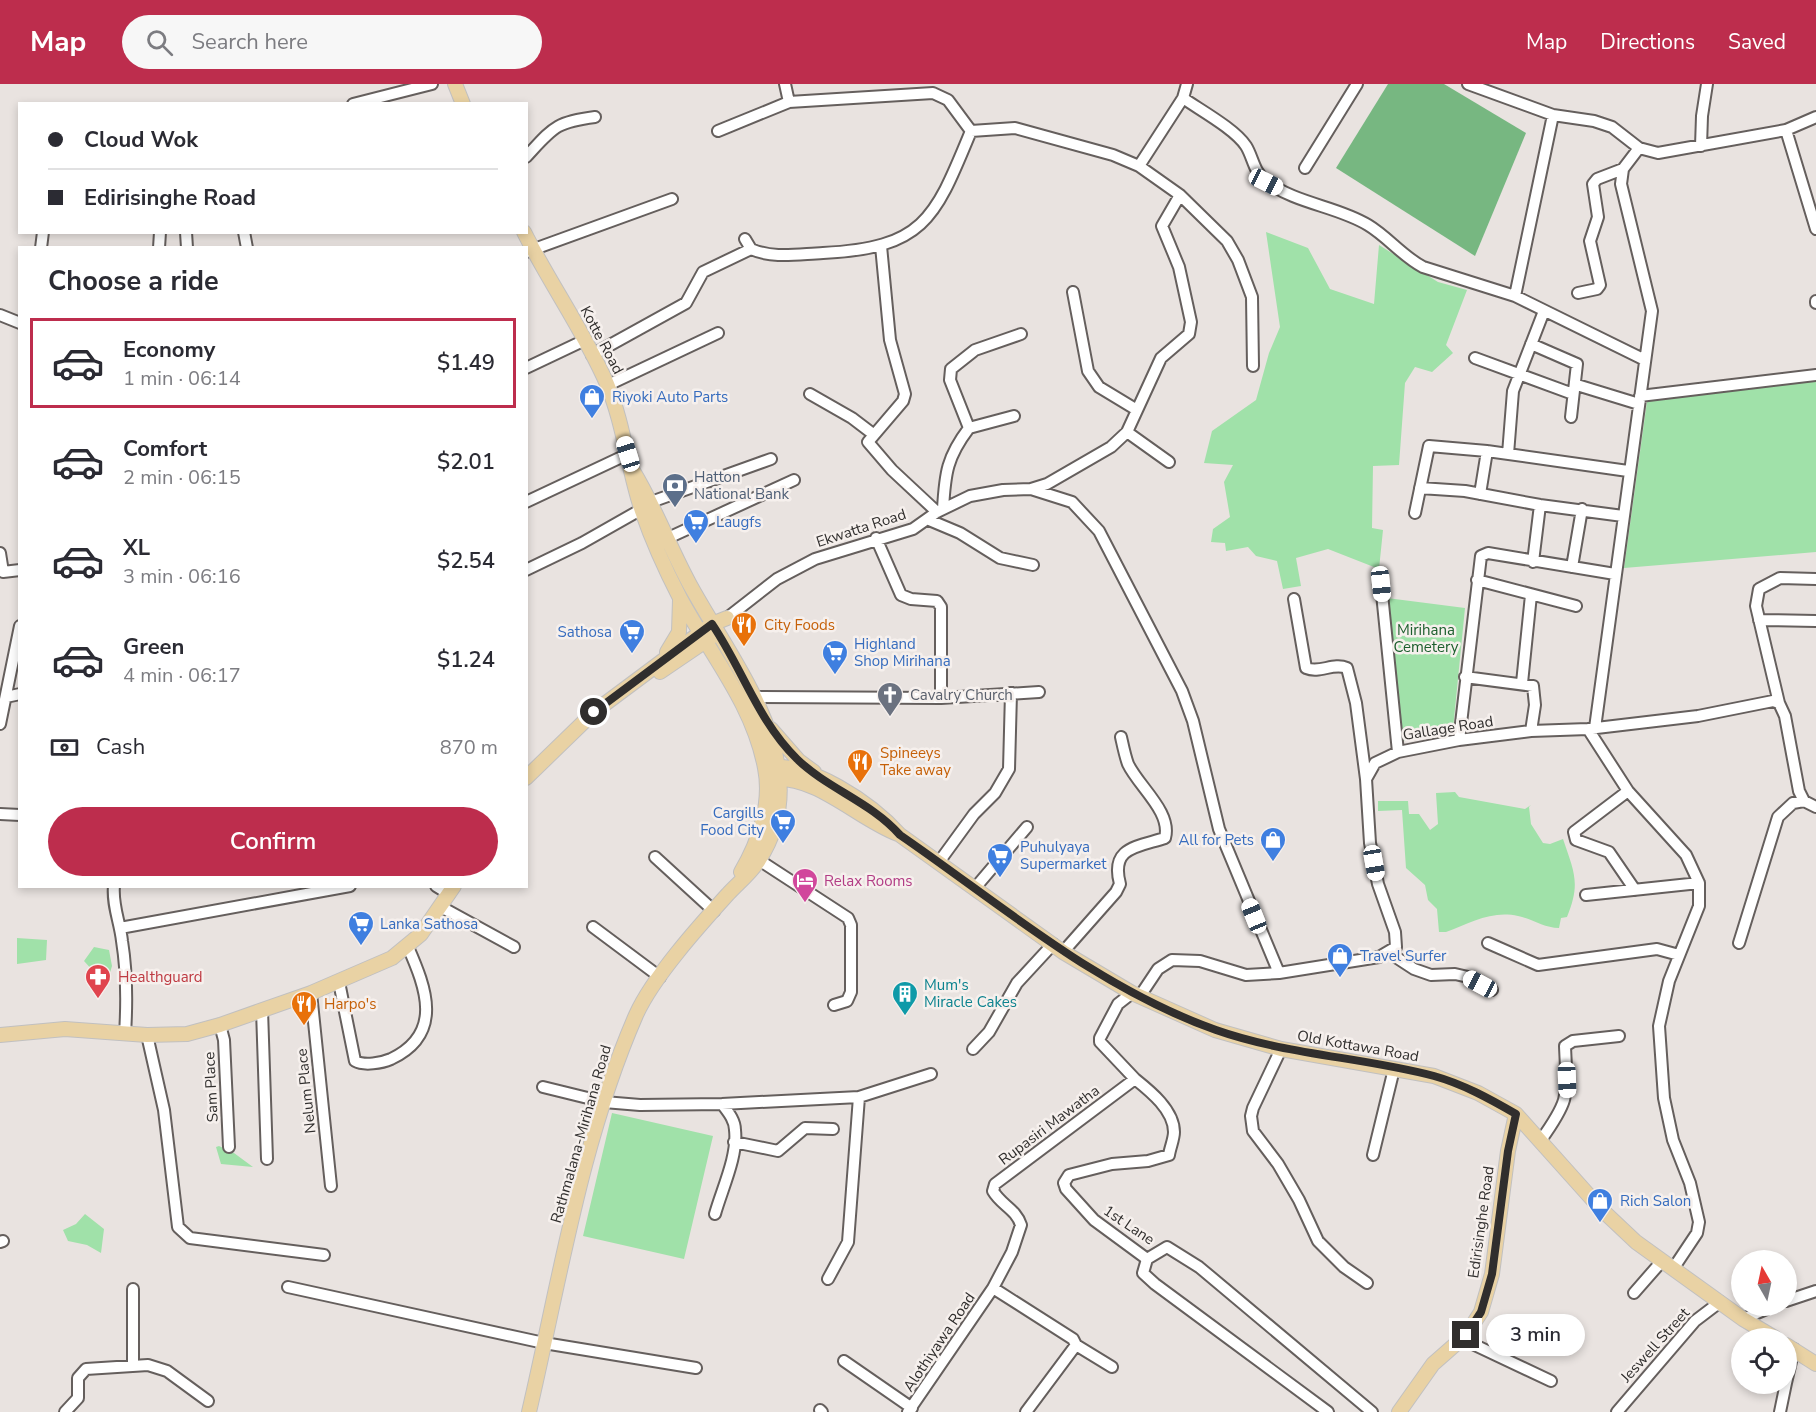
<!DOCTYPE html>
<meta charset="utf-8">
<style>
body{margin:0;font-family:"Nunito Sans",sans-serif;background:#f7f7f7;color:#2b2b33;height:100vh;display:flex;flex-direction:column;font-size:22px;white-space:nowrap}
*{box-sizing:border-box;margin:0}
p{font-size:20px;color:#7c7c81}
.icon{flex:none;width:33px;height:33px;fill:none;stroke:currentColor;stroke-width:2;stroke-linecap:round;stroke-linejoin:round}
.map{position:relative;flex:1;overflow:hidden}
.details{position:absolute;left:18px;top:162px;width:510px;height:642px;display:flex;flex-direction:column;background:#fff;border-radius:0px;box-shadow:0 3px 9px #0003}
.details>*{flex:none}
.top-card{position:absolute;left:18px;top:18px;width:510px;height:132px;border-radius:0px;box-shadow:0 3px 9px #0003;display:grid;align-content:center;height:132px;padding:0 30px;background:#fff}
.needle{width:39px;rotate:351deg}
.fabs{position:absolute;left:1731px;top:1166px;display:grid;gap:12px}
.fabs a{display:grid;place-items:center;width:66px;height:66px;border-radius:50%;background:#fff;box-shadow:0 3px 9px #0003;font-size:30px}
.end{position:absolute;width:27px;height:27px;margin:-14px;border:8px solid #302e2d;background:#fff;box-shadow:0 0 0 3px #fff}
.from{border-radius:50%}
.bubble{position:absolute;height:42px;border-radius:21px;background:#fff;box-shadow:0 3px 9px #0003;font-size:20px;font-weight:600;line-height:42px;text-align:center}
.car{position:absolute;width:18px;height:36px;margin:-18px -9px;border-radius:8px;box-shadow:0 0 4px 2px #0007;background:linear-gradient(#fff 24%,#345 0 40%,#fff 0 76%,#345 0 86%,#fff 0)}
.top-card b{display:flex;align-items:center;gap:21px;height:57px;font-size:22px}
.top-card b+b{border-top:2px solid #e1e1e2}
.top-card i{width:15px;height:15px;background:#2b2b33}
ul{padding:0;list-style:none}
li{display:flex;align-items:center;gap:18px;height:90px;margin:0 12px 9px;padding:0 18px;border:3px solid transparent;border-radius:0px}
li div{flex:1}
li b{display:block;font-size:22px}
li em{font-style:normal;font-weight:600}
li.selected{border-color:#bd2d4d}
li>.icon{width:54px;height:54px;stroke-width:1.5}
h2{padding:0 30px;font-size:27px;line-height:72px}
.pay{display:flex;align-items:center;gap:15px;height:66px;padding:0 30px;font-size:22px}
.pay p{margin-inline-start:auto}
.cta{display:flex;gap:12px;margin-top:auto;padding:12px 30px}
.cta a{flex:1;height:69px;border-radius:36px;background:#bd2d4d;color:#fff;font-size:24px;font-weight:600;line-height:69px;text-align:center}
header{display:flex;align-items:center;gap:36px;box-sizing:border-box;height:84px;padding:0 30px;background:#bd2d4d;color:#fff}
header strong{font-size:28px}
nav{display:flex;gap:33px;margin-inline-start:auto;font-size:21px}
.search{width:420px;height:54px;background:#f7f7f7;display:flex;align-items:center;gap:15px;box-sizing:border-box;padding:0 21px;border-radius:33px;color:#7c7c81;font-size:22px}
.map>svg:first-child{display:block}
.green{fill:#a0e1a9}
.forest{fill:#77b781}
.lines{fill:none;stroke-linecap:round;stroke-linejoin:round}
.minor-casing{stroke:#655f5d;stroke-width:14}
.major-casing{stroke:#c1c0c0;stroke-width:16}
.minor{stroke:#fff;stroke-width:10}
.major{stroke:#e9d2a4;stroke-width:14}
.route{stroke:#302e2d;stroke-width:8}
.labels{text-anchor:middle;stroke-width:5;stroke-linejoin:round;paint-order:stroke}
.street-label{font-size:15px;fill:#302e2d;stroke:#f6f0ed}
.shop-label{font-size:15px;fill:#366cbe;stroke:#f6f0ed;text-anchor:start}
.service-label{font-size:15px;fill:#4e5e75;stroke:#f6f0ed;text-anchor:start}
.food-label{font-size:15px;fill:#c56008;stroke:#f6f0ed;text-anchor:start}
.park-label{font-size:15px;fill:#1b5e2c;stroke:#f6f0ed}
.worship-label{font-size:15px;fill:#5b616d;stroke:#f6f0ed;text-anchor:start}
.hotel-label{font-size:15px;fill:#b23c85;stroke:#f6f0ed;text-anchor:start}
.health-label{font-size:15px;fill:#be3a42;stroke:#f6f0ed;text-anchor:start}
.culture-label{font-size:15px;fill:#0d838f;stroke:#f6f0ed;text-anchor:start}
</style>
<header>
<strong>Map</strong>
<div class="search"><svg class="icon" aria-label="search" viewBox="0 0 24 24"><circle cx="10" cy="10" r="6"/><path d="M15 15l6 6"/></svg>Search here</div>
<nav><a>Map</a><a>Directions</a><a>Saved</a></nav>
</header>
<div class="map">
<svg width="1816" height="1328" viewBox="0 0 1816 1328">
<rect width="100%" height="100%" fill="#e9e3e0"/>
<path class="green" d="M1266,148L1308,164L1330,205L1374,220L1379,161L1438,198L1467,206L1446,261L1453,269L1432,288L1415,283L1405,299L1399,381L1373,382L1372,444L1383,446L1379,485L1328,465L1296,474L1301,502L1283,505L1277,477L1256,472L1248,463L1226,467L1225,459L1211,458L1213,445L1230,433L1224,398L1233,381L1204,379L1212,347L1256,316L1269,269L1280,243Z
M1816,294V468L1624,484L1648,310Z
M1387,514L1465,524L1453,645L1402,657Z
M1455,708L1459,713L1525,725L1531,721L1529,723L1531,740L1543,759L1550,760L1563,755C1574,788 1581,799 1567,833L1561,834L1559,844C1544,844 1533,835 1518,832C1492,826 1470,839 1446,848H1439L1437,825L1428,816L1425,801L1406,784L1402,726L1378,727V717H1408L1409,730H1419L1430,746L1438,740L1436,709Z
M17,854L47,856L46,876L17,880Z
M94,863L109,866L112,882L109,892L94,888L84,877Z
M612,1029L713,1052L684,1175L583,1152Z
M219,1062L234,1069L253,1083L221,1080L216,1063Z
M85,1130L104,1145L101,1169L87,1161L68,1157L63,1146L76,1140Z"/>
<path class="forest" d="M1388,0H1444L1526,49L1475,172L1336,84Z"/>
<g class="lines">
<defs>
<path id="minor" d="M785,0L789,18
M1468,0L1553,31L1594,37L1612,43L1639,64L1658,69L1786,46L1816,33
M1183,14C1200,26 1235,45 1246,62C1253,73 1254,89 1266,97C1296,120 1337,122 1368,141C1388,153 1402,172 1423,183L1515,212L1645,276
M353,20L432,0
M1786,46L1816,145
M718,47L789,18L933,9L948,16L971,47
M1701,62L1702,32L1707,0
M526,73C553,44 555,38 595,33
M1139,82L1183,14L1187,0
M1305,84L1357,0
M186,148L187,164
M244,148L247,164
M745,155L751,165C773,175 798,170 823,169C925,164 935,134 971,47L1015,44L1113,71L1139,82L1180,111L1227,157L1238,176L1252,213L1253,282
M881,162L890,256L905,310L903,317L868,358L892,386L937,428
M41,164L43,148
M159,164L160,148
M526,168L672,115
M1073,208L1088,287L1099,303L1137,326
M1578,209L1597,205L1600,201L1590,157L1598,133L1593,100L1597,95L1623,85
M1515,212L1553,31
M1816,217V219
M0,231L20,239
M1531,260L1577,280L1571,333
M592,271L686,219L703,188L751,165
M1475,274L1573,310
M526,284L585,256
M608,301L718,249
M1577,301L1639,320
M810,310L852,334L873,350
M1640,312L1816,291
M969,344L950,296L951,285L975,266L1021,250
M969,344L1014,332
M1127,348L1169,378
M1508,370L1513,307L1544,227
M1420,404L1465,407L1540,421L1623,432
M1031,405L1072,418L1099,447L1182,607L1193,637L1219,745L1279,889
M1480,410L1487,367
M526,418L628,370
M651,418L771,375
M943,425C945,389 947,373 969,344
M1415,429L1429,362L1487,367L1628,387
M929,436L960,449L1000,474L1033,481
M668,454L794,396
M876,454L901,511L911,515L937,517L941,523V614
M0,469L3,488L20,486
M1533,478L1540,421
M1572,483L1582,425
M526,486L582,459L642,425
M1816,495L1780,494L1759,505L1756,522L1779,619L1785,632L1799,707L1804,717L1816,723
M1477,496L1576,522
M1381,500L1398,668
M1294,515L1306,584C1320,590 1333,578 1347,584L1356,619L1366,695
M727,534L777,495L815,475L913,445L937,428L970,412L1003,406L1031,405L1047,400L1111,363L1127,348L1161,274L1189,250L1191,238L1179,183L1162,142L1180,111
M1759,536L1816,537
M1465,593L1533,602L1535,621L1531,647
M1522,599L1531,511
M6,613L20,610
M754,613L941,614L1039,608
M0,640L20,542
M1595,644L1652,227L1621,100L1623,85L1639,64
M1588,645L1628,707L1686,771L1699,799V822L1669,897L1659,942L1664,1014L1673,1056L1690,1099L1699,1138L1697,1149L1673,1185
M1459,656L1481,472L1488,469L1615,490
M1628,707L1574,748L1576,756L1609,768L1635,806
M0,730L20,731
M655,773L714,827
M759,776L848,834L851,841V908L847,917L834,921
M939,778L974,730L995,709L1009,685L1011,609
M114,802C112,821 120,838 122,857C127,888 127,919 125,950
M436,802L449,810
M975,804L1027,743
M1586,811L1699,799
M441,823L514,863
M593,843L660,893
M120,844L350,802
M1488,859L1538,881L1657,865L1679,871
M1739,859L1778,733L1793,719L1804,717
M1063,868L1116,808L1120,800C1110,763 1137,763 1165,754C1172,728 1139,703 1128,680C1125,672 1123,662 1121,653
M1388,868L1414,885L1431,891L1455,890L1468,893L1492,906
M339,898L355,977C364,982 382,979 391,975C444,950 426,904 408,863
M311,909L331,1102
M1140,912L1158,885L1172,876L1200,877L1246,891L1279,889L1379,873L1396,863L1395,848L1378,800L1370,759L1366,695L1375,679L1398,668L1459,656L1531,647L1588,645L1698,632L1773,617L1779,619
M262,926L267,1075
M220,941L224,956L229,1063
M147,951L164,1026L178,1143L190,1154L324,1171
M973,965L989,948L1017,899L1053,860
M1281,965L1253,1024L1251,1032L1253,1047L1278,1080L1299,1116L1318,1157L1344,1183L1367,1199
M1135,995C1150,1007 1174,1026 1174,1048C1174,1055 1170,1064 1169,1071L1148,1077L1112,1080L1069,1091L1064,1099L1066,1105L1094,1136L1147,1175L1167,1163L1199,1183L1372,1328
M543,1003L604,1018L640,1021L722,1020L859,1013L931,990
M1541,1056C1571,1014 1567,1012 1565,962L1573,957L1619,952
M734,1058L778,1067L805,1044L833,1045
M1373,1071L1394,985
M715,1130C722,1105 738,1072 735,1046C735,1036 728,1028 722,1020
M0,1158L3,1157
M1147,1175L1143,1189L1155,1200L1328,1328
M828,1195L848,1158L859,1013
M288,1203L544,1259L696,1284
M133,1205V1282
M1634,1209L1662,1177
M1786,1217L1816,1207
M1743,1235L1776,1221
M1462,1255L1551,1297
M1076,1261L1112,1283
M844,1277L912,1324
M1786,1299L1794,1265
M820,1326L822,1328
M65,1328L78,1314V1294L86,1285L148,1281L167,1287L208,1317
M908,1328L993,1204
M1026,1328L1076,1261L1073,1255L993,1204L1012,1168L1021,1141C1016,1125 1001,1121 993,1107L995,1100L1135,995L1100,958V954L1118,920L1132,909
M1617,1328L1695,1237L1720,1218
M1780,1328L1786,1299"/>
<path id="major" d="M455,0L463,20
M524,148C550,200 584,247 607,300C624,340 628,386 642,427C652,456 666,487 680,514C710,570 753,620 765,684C772,719 759,758 741,788
M667,568L679,548L680,516
M660,588L713,552
M771,645L799,677L814,688
M765,683C810,677 871,719 900,751L1063,868L1132,909L1215,946L1281,965L1434,992L1478,1009L1516,1030L1601,1125L1636,1158L1743,1235L1775,1254
M526,694L594,628L712,540L727,534
M772,695C817,691 858,735 898,750
M0,951L65,945L147,951L187,950L220,941L311,909L392,874L421,850L454,802
M1786,1261L1816,1280
M529,1328C560,1195 581,1057 636,931C653,893 700,841 728,810C738,799 751,789 759,776C820,682 732,579 689,499C669,462 655,423 633,387
M1399,1328L1433,1280L1466,1251L1481,1228L1492,1190L1508,1067L1516,1030"/>
</defs>
<use href="#minor" class="minor-casing"/>
<use href="#major" class="major-casing"/>
<use href="#minor" class="minor"/>
<use href="#major" class="major"/>
</g>
<g class="lines">
<path class="route" d="M594,628L712,540C742,584 758,637 797,675C828,705 871,718 900,751C1002,821 1097,904 1216,946C1287,971 1362,973 1434,992C1463,1000 1490,1015 1516,1030L1508,1067L1492,1190L1481,1228L1466,1251"/>
</g>
<defs>
<symbol id="shop-pin" viewBox="-11 -11 22 30"><path d="M0 17L-7.5 6A9.5 9.5 0 1 1 7.5 6Z" fill="#3f7fe0" stroke="#f6f0ed"/><path d="M-5-2.5h2.3a2.7 3.5 0 0 1 5.4 0H5L5.5 6h-11ZM-1.5-2.5h3a1.5 2.3 0 0 0-3 0Z" fill="#fff"/></symbol>
<symbol id="bank-pin" viewBox="-11 -11 22 30"><path d="M0 17L-7.5 6A9.5 9.5 0 1 1 7.5 6Z" fill="#5c6f8a" stroke="#f6f0ed"/><path d="M-6-4H6V4H-6ZM0-2.3a2.3 2.3 0 1 0 0 4.6a2.3 2.3 0 1 0 0-4.6Z" fill="#fff"/></symbol>
<symbol id="supermarket-pin" viewBox="-11 -11 22 30"><path d="M0 17L-7.5 6A9.5 9.5 0 1 1 7.5 6Z" fill="#3f7fe0" stroke="#f6f0ed"/><path d="M-6-5.5h2.5l.6 2H6L4.5 2H-2.5L-4.4-4H-6ZM-1.5 3.2a1.3 1.3 0 1 0 .1 0ZM3 3.2a1.3 1.3 0 1 0 .1 0Z" fill="#fff"/></symbol>
<symbol id="restaurant-pin" viewBox="-11 -11 22 30"><path d="M0 17L-7.5 6A9.5 9.5 0 1 1 7.5 6Z" fill="#e8710a" stroke="#f6f0ed"/><path d="M-5-6h1v4h1v-4h1v4h1v-4h1v5L-1.5 .5V6h-2V.5L-5-1ZM5-6V6H3V1.5H1.5Q1.5-4 5-6Z" fill="#fff"/></symbol>
<symbol id="church-pin" viewBox="-11 -11 22 30"><path d="M0 17L-7.5 6A9.5 9.5 0 1 1 7.5 6Z" fill="#6b7280" stroke="#f6f0ed"/><path d="M-1.2-6h2.4v3.5h3.3v2.4h-3.3V6h-2.4V-.1h-3.3v-2.4h3.3Z" fill="#fff"/></symbol>
<symbol id="hotel-pin" viewBox="-11 -11 22 30"><path d="M0 17L-7.5 6A9.5 9.5 0 1 1 7.5 6Z" fill="#d1479c" stroke="#f6f0ed"/><path d="M-6-4.5h1.5V1H6V5H4.5V3h-9V5H-6ZM-4 0a1.8 1.8 0 1 1 3.6 0ZM.5 0V-2.5h3Q6-2.5 6 0Z" fill="#fff"/></symbol>
<symbol id="pharmacy-pin" viewBox="-11 -11 22 30"><path d="M0 17L-7.5 6A9.5 9.5 0 1 1 7.5 6Z" fill="#e0444e" stroke="#f6f0ed"/><path d="M-2-6h4v4h4v4h-4v4h-4v-4h-4v-4h4Z" fill="#fff"/></symbol>
<symbol id="building-pin" viewBox="-11 -11 22 30"><path d="M0 17L-7.5 6A9.5 9.5 0 1 1 7.5 6Z" fill="#0f9aa8" stroke="#f6f0ed"/><path d="M-4-6H4V6H1V3H-1V6H-4ZM-2.5-4.3h1.7v1.8h-1.7ZM.8-4.3h1.7v1.8H.8ZM-2.5-1h1.7V.8h-1.7ZM.8-1h1.7V.8H.8Z" fill="#fff"/></symbol>
</defs>
<g fill-rule="evenodd">
<use href="#shop-pin" x="577" y="298" width="30" height="40"/>
<use href="#bank-pin" x="660" y="387" width="30" height="40"/>
<use href="#supermarket-pin" x="681" y="423" width="30" height="40"/>
<use href="#restaurant-pin" x="729" y="526" width="30" height="40"/>
<use href="#supermarket-pin" x="617" y="533" width="30" height="40"/>
<use href="#supermarket-pin" x="820" y="554" width="30" height="40"/>
<use href="#church-pin" x="875" y="596" width="30" height="40"/>
<use href="#restaurant-pin" x="845" y="663" width="30" height="40"/>
<use href="#supermarket-pin" x="768" y="723" width="30" height="40"/>
<use href="#shop-pin" x="1258" y="741" width="30" height="40"/>
<use href="#supermarket-pin" x="985" y="757" width="30" height="40"/>
<use href="#hotel-pin" x="790" y="782" width="30" height="40"/>
<use href="#supermarket-pin" x="346" y="825" width="30" height="40"/>
<use href="#shop-pin" x="1325" y="857" width="30" height="40"/>
<use href="#pharmacy-pin" x="83" y="878" width="30" height="40"/>
<use href="#building-pin" x="890" y="895" width="30" height="40"/>
<use href="#restaurant-pin" x="289" y="905" width="30" height="40"/>
<use href="#shop-pin" x="1585" y="1102" width="30" height="40"/>
</g>
<g class="labels">
<g class="street-label">
<text transform="translate(602 256) rotate(62)" y="5">Kotte Road</text>
<text transform="translate(861 444) rotate(-18)" y="5">Ekwatta Road</text>
<text transform="translate(1448 644) rotate(-9)" y="5">Gallage Road</text>
<text transform="translate(1358 962) rotate(10)" y="5">Old Kottawa Road</text>
<text transform="translate(211 1003) rotate(-93)" y="5">Sam Place</text>
<text transform="translate(306 1007) rotate(-96)" y="5">Nelum Place</text>
<text transform="translate(1049 1041) rotate(-37)" y="5">Rupasiri Mawatha</text>
<text transform="translate(581 1050) rotate(-74)" y="5">Rathmalana-Mirihana Road</text>
<text transform="translate(1481 1138) rotate(-82)" y="5">Edirisinghe Road</text>
<text transform="translate(1129 1141) rotate(34)" y="5">1st Lane</text>
<text transform="translate(939 1258) rotate(-56)" y="5">Alothiyawa Road</text>
<text transform="translate(1655 1261) rotate(-48)" y="5">Jeswell Street</text>
</g>
<g class="shop-label">
<text x="612" y="318">Riyoki Auto Parts</text>
<text x="716" y="443">Laugfs</text>
<text x="612" y="553" text-anchor="end">Sathosa</text>
<text x="854" y="565">Highland<tspan x="854" dy="17">Shop Mirihana</tspan></text>
<text x="764" y="734" text-anchor="end">Cargills<tspan x="764" dy="17">Food City</tspan></text>
<text x="1254" y="761" text-anchor="end">All for Pets</text>
<text x="1020" y="768">Puhulyaya<tspan x="1020" dy="17">Supermarket</tspan></text>
<text x="380" y="845">Lanka Sathosa</text>
<text x="1360" y="877">Travel Surfer</text>
<text x="1620" y="1122">Rich Salon</text>
</g>
<g class="service-label">
<text x="694" y="398">Hatton<tspan x="694" dy="17">National Bank</tspan></text>
</g>
<g class="food-label">
<text x="764" y="546">City Foods</text>
<text x="880" y="674">Spineeys<tspan x="880" dy="17">Take away</tspan></text>
<text x="324" y="925">Harpo's</text>
</g>
<g class="park-label">
<text x="1426" y="551">Mirihana<tspan x="1426" dy="17">Cemetery</tspan></text>
</g>
<g class="worship-label">
<text x="910" y="616">Cavalry Church</text>
</g>
<g class="hotel-label">
<text x="824" y="802">Relax Rooms</text>
</g>
<g class="health-label">
<text x="118" y="898">Healthguard</text>
</g>
<g class="culture-label">
<text x="924" y="906">Mum's<tspan x="924" dy="17">Miracle Cakes</tspan></text>
</g>
</g>
</svg>
<div class="fabs">
<a><svg class="needle" viewBox="-14 -14 28 28"><path d="M0-13l5 13h-10z" fill="#e53935"/><path d="M0 13l5-13h-10z" fill="#7c7c81"/></svg></a>
<a><svg class="icon" aria-label="locate" viewBox="0 0 24 24"><circle cx="12" cy="12" r="6"/><path d="M12 2v4M12 18v4M2 12h4M18 12h4"/></svg></a>
</div>
<i class="end from" style="left:594px;top:628px"></i>
<i class="end" style="left:1466px;top:1251px"></i>
<div class="bubble" style="left:1486px;top:1230px;width:99px">3 min</div>
<i class="car" style="left:1266px;top:98px;rotate:117deg"></i>
<i class="car" style="left:628px;top:370px;rotate:343deg"></i>
<i class="car" style="left:1381px;top:500px;rotate:174deg"></i>
<i class="car" style="left:1374px;top:779px;rotate:170deg"></i>
<i class="car" style="left:1254px;top:832px;rotate:338deg"></i>
<i class="car" style="left:1480px;top:900px;rotate:298deg"></i>
<i class="car" style="left:1567px;top:996px;rotate:178deg"></i>
<div class="top-card">
<b><i class="from"></i>Cloud Wok</b>
<b><i></i>Edirisinghe Road</b>
</div>
<section class="details">
<h2>Choose a ride</h2>
<ul>
<li class="selected"><svg class="icon" aria-label="car" viewBox="0 0 24 24"><path d="M5 17H2v-5l4-1 3-4h7l3 4 3 1v5h-3M9 17h6M6 11h13"/><circle cx="7" cy="17" r="2"/><circle cx="17" cy="17" r="2"/></svg><div><b>Economy</b><p>1 min · 06:14</p></div><em>$1.49</em></li>
<li><svg class="icon" aria-label="car" viewBox="0 0 24 24"><path d="M5 17H2v-5l4-1 3-4h7l3 4 3 1v5h-3M9 17h6M6 11h13"/><circle cx="7" cy="17" r="2"/><circle cx="17" cy="17" r="2"/></svg><div><b>Comfort</b><p>2 min · 06:15</p></div><em>$2.01</em></li>
<li><svg class="icon" aria-label="car" viewBox="0 0 24 24"><path d="M5 17H2v-5l4-1 3-4h7l3 4 3 1v5h-3M9 17h6M6 11h13"/><circle cx="7" cy="17" r="2"/><circle cx="17" cy="17" r="2"/></svg><div><b>XL</b><p>3 min · 06:16</p></div><em>$2.54</em></li>
<li><svg class="icon" aria-label="car" viewBox="0 0 24 24"><path d="M5 17H2v-5l4-1 3-4h7l3 4 3 1v5h-3M9 17h6M6 11h13"/><circle cx="7" cy="17" r="2"/><circle cx="17" cy="17" r="2"/></svg><div><b>Green</b><p>4 min · 06:17</p></div><em>$1.24</em></li>
</ul>
<div class="pay"><svg class="icon" aria-label="cash" viewBox="0 0 24 24"><path d="M3 7h18v10H3z"/><circle cx="12" cy="12" r="2"/></svg>Cash<p>870 m</p></div>
<div class="cta"><a>Confirm</a></div>
</section>
</div>
